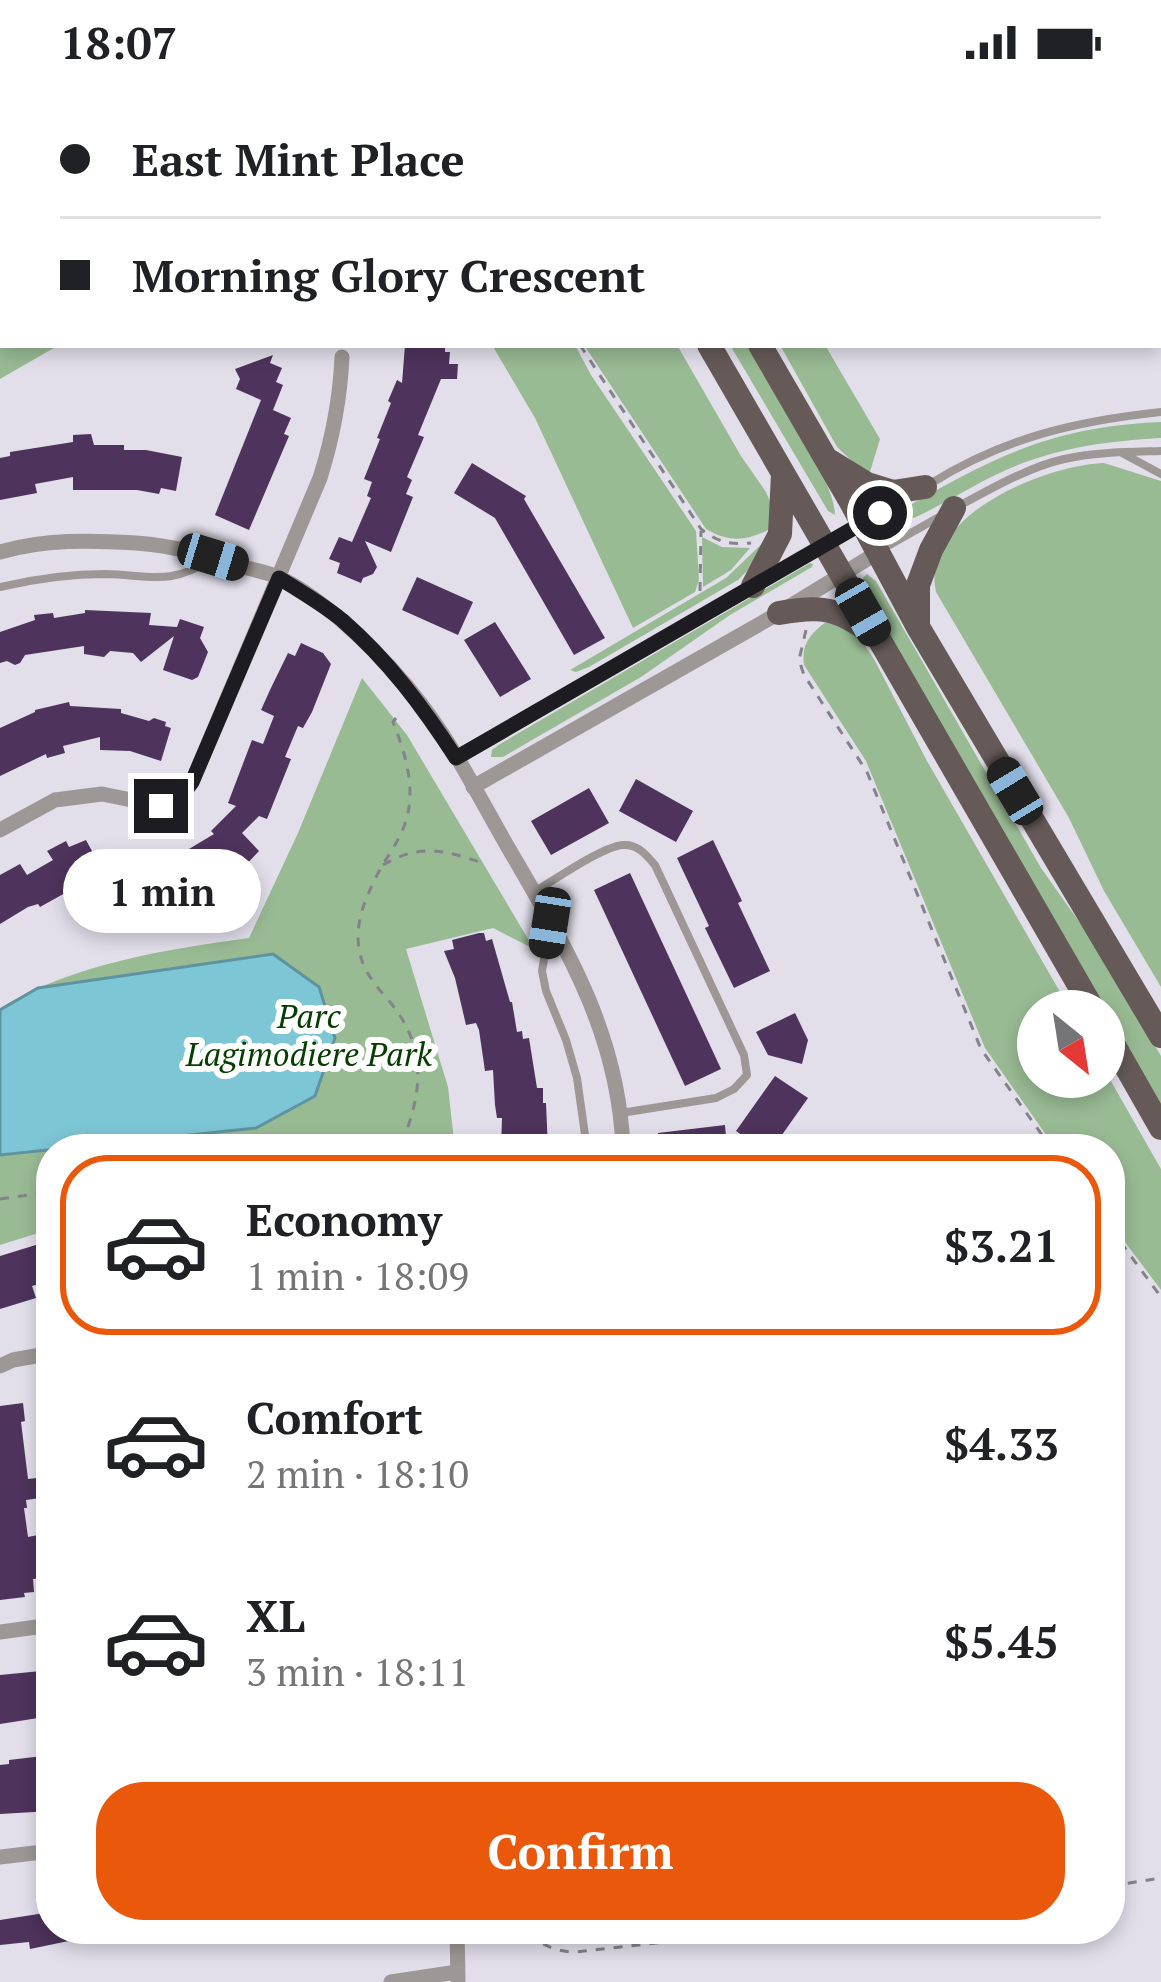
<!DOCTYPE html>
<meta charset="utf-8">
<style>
body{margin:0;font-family:"PT Serif",serif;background:#f2f2f2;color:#202124;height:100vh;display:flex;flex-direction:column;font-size:45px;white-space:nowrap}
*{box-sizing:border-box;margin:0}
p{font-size:39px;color:#757577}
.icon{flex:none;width:66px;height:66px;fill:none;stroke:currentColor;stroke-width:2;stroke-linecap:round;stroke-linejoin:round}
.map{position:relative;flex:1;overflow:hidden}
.sheet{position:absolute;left:36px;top:1050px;width:1089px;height:810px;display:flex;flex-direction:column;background:#fff;border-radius:48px;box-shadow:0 6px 18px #0003}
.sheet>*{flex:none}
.hud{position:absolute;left:0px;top:0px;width:1161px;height:264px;box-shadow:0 6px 18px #0003;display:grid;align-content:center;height:264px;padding:0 60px;background:#fff}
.needle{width:78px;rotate:150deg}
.controls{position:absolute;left:1017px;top:906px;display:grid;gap:24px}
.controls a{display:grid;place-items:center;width:108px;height:108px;border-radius:50%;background:#fff;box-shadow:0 6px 18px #0003;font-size:60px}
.end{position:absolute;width:54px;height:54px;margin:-27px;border:15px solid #1d1c21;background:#fff;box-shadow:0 0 0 6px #fff}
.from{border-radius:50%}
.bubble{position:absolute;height:84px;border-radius:42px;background:#fff;box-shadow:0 6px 18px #0003;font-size:39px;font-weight:700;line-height:84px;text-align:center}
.car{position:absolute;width:36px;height:72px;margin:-36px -18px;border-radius:15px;box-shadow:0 0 9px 3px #0007;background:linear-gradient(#222 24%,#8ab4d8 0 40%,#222 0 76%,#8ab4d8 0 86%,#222 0)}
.hud b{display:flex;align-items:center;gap:42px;height:114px;font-size:45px}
.hud b+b{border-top:3px solid #e0e0e0}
.hud i{width:30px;height:30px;background:#202124}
ul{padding:21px 0 0;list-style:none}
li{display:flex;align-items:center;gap:36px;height:180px;margin:0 24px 18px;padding:0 36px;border:6px solid transparent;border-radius:48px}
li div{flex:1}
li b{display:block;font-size:45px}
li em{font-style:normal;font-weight:700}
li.current{border-color:#ea580c}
li>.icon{width:108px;height:108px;stroke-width:1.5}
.button{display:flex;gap:24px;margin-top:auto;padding:24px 60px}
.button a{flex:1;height:138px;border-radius:48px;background:#ea580c;color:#fff;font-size:48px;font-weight:700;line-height:138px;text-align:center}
.status{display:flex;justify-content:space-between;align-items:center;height:84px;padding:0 60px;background:#fff;direction:ltr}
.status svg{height:33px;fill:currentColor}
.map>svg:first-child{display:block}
.green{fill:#99bb94}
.water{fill:#7dc6d6;stroke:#6093a0;stroke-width:3}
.building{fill:#4e335c}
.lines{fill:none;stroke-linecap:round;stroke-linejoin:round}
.path{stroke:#84828a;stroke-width:3;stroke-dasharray:9 9;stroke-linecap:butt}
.service{stroke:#9d9795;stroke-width:8}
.minor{stroke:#9d9795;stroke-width:15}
.primary{stroke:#655a57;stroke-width:24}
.route{stroke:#1d1c21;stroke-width:15}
.labels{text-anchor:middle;stroke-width:12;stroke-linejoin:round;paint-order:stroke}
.park-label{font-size:33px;font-style:italic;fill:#053e00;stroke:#fff}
</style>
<div class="status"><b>18:07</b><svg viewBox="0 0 49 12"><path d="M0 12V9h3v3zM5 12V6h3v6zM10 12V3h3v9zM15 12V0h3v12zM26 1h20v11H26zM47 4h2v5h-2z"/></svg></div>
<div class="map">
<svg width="1161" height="1898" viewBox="0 0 1161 1898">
<rect width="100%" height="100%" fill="#e2dfeb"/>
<path class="green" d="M0,0H470L471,3H3V261H59L0,295Z
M492,261H575L591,291L696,447L699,496L695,508L633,544L535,334Z
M584,261H677L741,372L766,408L771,420L772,444C748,457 729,459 706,445Z
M730,261H748C769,297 835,394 835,431L828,427Z
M780,261H825L880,355L870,388L855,380L837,363Z
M1161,338V354C1110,357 1061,363 1013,383C972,400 936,427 894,442L886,439L889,433C987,377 1045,343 1161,338Z
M1104,379L1161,397V903L1104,807L1069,734L936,508C919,432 1045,381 1104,379Z
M770,452L753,481L738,496L589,583L576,588L570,586L726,494Z
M702,453L722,463L750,464L731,486L703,503Z
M810,479L813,480L812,483L730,531L641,593L503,673H491L492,666L500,660Z
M867,490L876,497L1041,784L1092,856L1161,972V1021L874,524L863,494Z
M827,537L859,553L874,575L927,677L1071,927H1038V993H1104V985L1161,1085V1206L1110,1138V1065H1056L985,964L866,677L804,581C801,560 811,549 827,537Z
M362,594L407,651L534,865L493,844L406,865L448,1003L455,1065H51V1145L0,1161V924C76,879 163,866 249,854L298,749Z"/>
<path class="water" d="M273,870L319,903L335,954L315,1012L256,1044L0,1071V926L38,904Z"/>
<path class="building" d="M405,261H445V268H450L449,280H458L457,295H441L418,351L424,353L407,393L412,396L406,410L413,413L391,468L365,457L377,483L373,490L363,494L361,499L337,489L340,479L329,475L339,453L352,458L371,414L367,412L372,398L364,395L380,355L377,354L391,319L388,317L397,296L402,299Z
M273,271L270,279L282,284L276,298L283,301L273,326L291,334L284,350L289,352L249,446L215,431L261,316L236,305L240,295L235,285Z
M91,350L94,361H124V366H146L182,373L176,407L161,404L159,410L137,406H73V393L35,400L37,409L0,416V374L10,372V368L73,358V351Z
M472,379L526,412L524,415L605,554L574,571L495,434L454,409Z
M417,493L473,518L458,551L402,526Z
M85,526L151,529L149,541L177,543L180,535L204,543L200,554L208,568L198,593L192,596L163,586L174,552L141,578L133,569L110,567L104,573L84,570V562L25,571L20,579L15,581L7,577L0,579V548L35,536L34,531L53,529L54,534L85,529Z
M495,538L531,595L500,613L464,556Z
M301,559L323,569L331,580L312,628L303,644L298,642L285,673L291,675L267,735L259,732L242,749L259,767L239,788L213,802L210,815L202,819L195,817L184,797L136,822L106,776L123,767L131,780L153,771L164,790L189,776L184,768L214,750L211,747L236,722L228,719L252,656L263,660L274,632L261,626L270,606L288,569L295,572Z
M69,618L70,622L121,625V629L149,637L154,634L166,638L165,642L171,644L161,677L130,667L100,666V653L63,662L65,669L47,674L46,670L0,692V644L35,628V626Z
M636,695L693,727L676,758L619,727Z
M589,704L609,739L551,771L531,737Z
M86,756L99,780L79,792L83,799L40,823L38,820L28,823L0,840V791L20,780L27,791L53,776L47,767L66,757L69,763Z
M713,756L742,817L738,819L770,887L734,904L705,844L709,842L677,774Z
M630,789L721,985L685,1002L594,806Z
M479,849H484L486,857L492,855L510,918H512L517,948L522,947L523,955L529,954L537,1004H543V1019H546L548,1065H501L502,1034H497L495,1021L493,986L485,987L479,946L476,939L466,941L455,894L444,867L454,865L452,856Z
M795,929L808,956L802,980L768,971L756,948Z
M775,992L808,1014L772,1065H762L736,1047Z
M725,1041L727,1065H659L658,1049Z
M39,1160L50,1197L32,1202L36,1214L0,1225V1172Z
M23,1319L25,1337L21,1338L28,1395L37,1394L40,1414L26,1416L27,1424H24L28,1453L38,1451L43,1494L33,1495L34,1508L24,1509L25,1513L0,1516V1322Z
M51,1586V1632L0,1640V1591Z
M51,1671V1727L0,1730V1681L9,1680V1676Z
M51,1828V1845H87L88,1853L30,1865L29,1858L0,1861V1836Z"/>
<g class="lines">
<path class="path" d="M474,0L475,3
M580,261L701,445C717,458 730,461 751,459
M700,507L701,447
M806,546L799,576L804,591L867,688L981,965L1052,1065
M396,634L393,638C406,671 418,709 403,745C396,762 384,777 376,793C366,814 358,831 358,854C359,883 372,897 390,918C430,967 421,1011 400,1065
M383,781C422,758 446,767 486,780
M0,1115L51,1108
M1110,1144L1161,1213
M1110,1802L1161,1794
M474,1847C488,1846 504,1844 517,1848C541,1856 549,1868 576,1868L747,1849L801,1850L844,1845"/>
<path class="service" d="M99,0L100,3
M170,3L175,0
M0,118L3,121
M0,157L3,154
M1122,369L1161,390
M930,400C1003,354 1076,337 1161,328
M957,423C991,405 1026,384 1064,375C1095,368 1129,368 1161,367
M868,436L902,417
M879,467L939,433
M0,503C34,495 70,490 106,490C147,491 172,502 209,476
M534,808C553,797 603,762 623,761C638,760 646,771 655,781L744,971L747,991L734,1005L716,1014L621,1029
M550,840L542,887L546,907L566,956L577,994L587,1065"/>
<path class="minor" d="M0,468C44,455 91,456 136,459C175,462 206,471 243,483C254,486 267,488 278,493C325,514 390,579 421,620C458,668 485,725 516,777C570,870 619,954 623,1065
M456,674L862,439
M473,703L779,529L877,469
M0,746L55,716L102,710L161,722L180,714L192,698L320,394C333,353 340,316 342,273
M0,1282L13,1276L41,1271L51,1277
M0,1548L51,1541
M0,1773L51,1767
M457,1845L458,1896
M391,1898L457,1888"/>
<path class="primary" d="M555,0L557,3
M609,0L610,3
M709,261L1094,927
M760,261L851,418L918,543L1161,952
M828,376L867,400L893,408L925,403
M753,502L780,450L783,390
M779,529C822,521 836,524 872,549
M918,541V501L931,466L954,424
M1104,944L1161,1044"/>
</g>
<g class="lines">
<path class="route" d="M161,722L180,714L192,698L279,494C300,507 322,520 342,536C388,576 423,623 456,674L880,429"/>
</g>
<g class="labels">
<g class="park-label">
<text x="309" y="944">Parc<tspan x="309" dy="38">Lagimodiere Park</tspan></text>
</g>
</g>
</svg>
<div class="controls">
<a><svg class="needle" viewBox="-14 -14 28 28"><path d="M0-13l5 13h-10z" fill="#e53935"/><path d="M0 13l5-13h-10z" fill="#757577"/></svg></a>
</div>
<i class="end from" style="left:880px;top:429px"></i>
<i class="end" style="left:161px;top:722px"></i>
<div class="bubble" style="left:63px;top:765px;width:198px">1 min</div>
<i class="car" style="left:213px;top:473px;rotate:107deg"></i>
<i class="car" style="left:863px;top:528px;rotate:150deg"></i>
<i class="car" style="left:1015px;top:707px;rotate:329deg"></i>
<i class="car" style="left:550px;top:839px;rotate:189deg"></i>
<div class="hud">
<b><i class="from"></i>East Mint Place</b>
<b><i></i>Morning Glory Crescent</b>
</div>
<section class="sheet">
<ul>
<li class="current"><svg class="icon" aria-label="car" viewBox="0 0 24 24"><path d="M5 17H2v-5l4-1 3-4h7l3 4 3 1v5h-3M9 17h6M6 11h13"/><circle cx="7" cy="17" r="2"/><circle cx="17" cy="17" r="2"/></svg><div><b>Economy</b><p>1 min · 18:09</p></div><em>$3.21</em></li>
<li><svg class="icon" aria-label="car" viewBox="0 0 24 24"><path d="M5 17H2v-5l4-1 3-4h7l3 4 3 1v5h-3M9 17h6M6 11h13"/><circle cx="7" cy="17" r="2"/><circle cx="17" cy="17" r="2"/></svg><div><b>Comfort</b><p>2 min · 18:10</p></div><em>$4.33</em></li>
<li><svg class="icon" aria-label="car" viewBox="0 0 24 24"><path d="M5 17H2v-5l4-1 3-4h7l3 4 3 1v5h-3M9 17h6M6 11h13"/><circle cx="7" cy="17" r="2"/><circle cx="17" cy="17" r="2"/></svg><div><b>XL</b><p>3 min · 18:11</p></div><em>$5.45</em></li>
</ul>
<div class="button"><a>Confirm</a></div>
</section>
</div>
